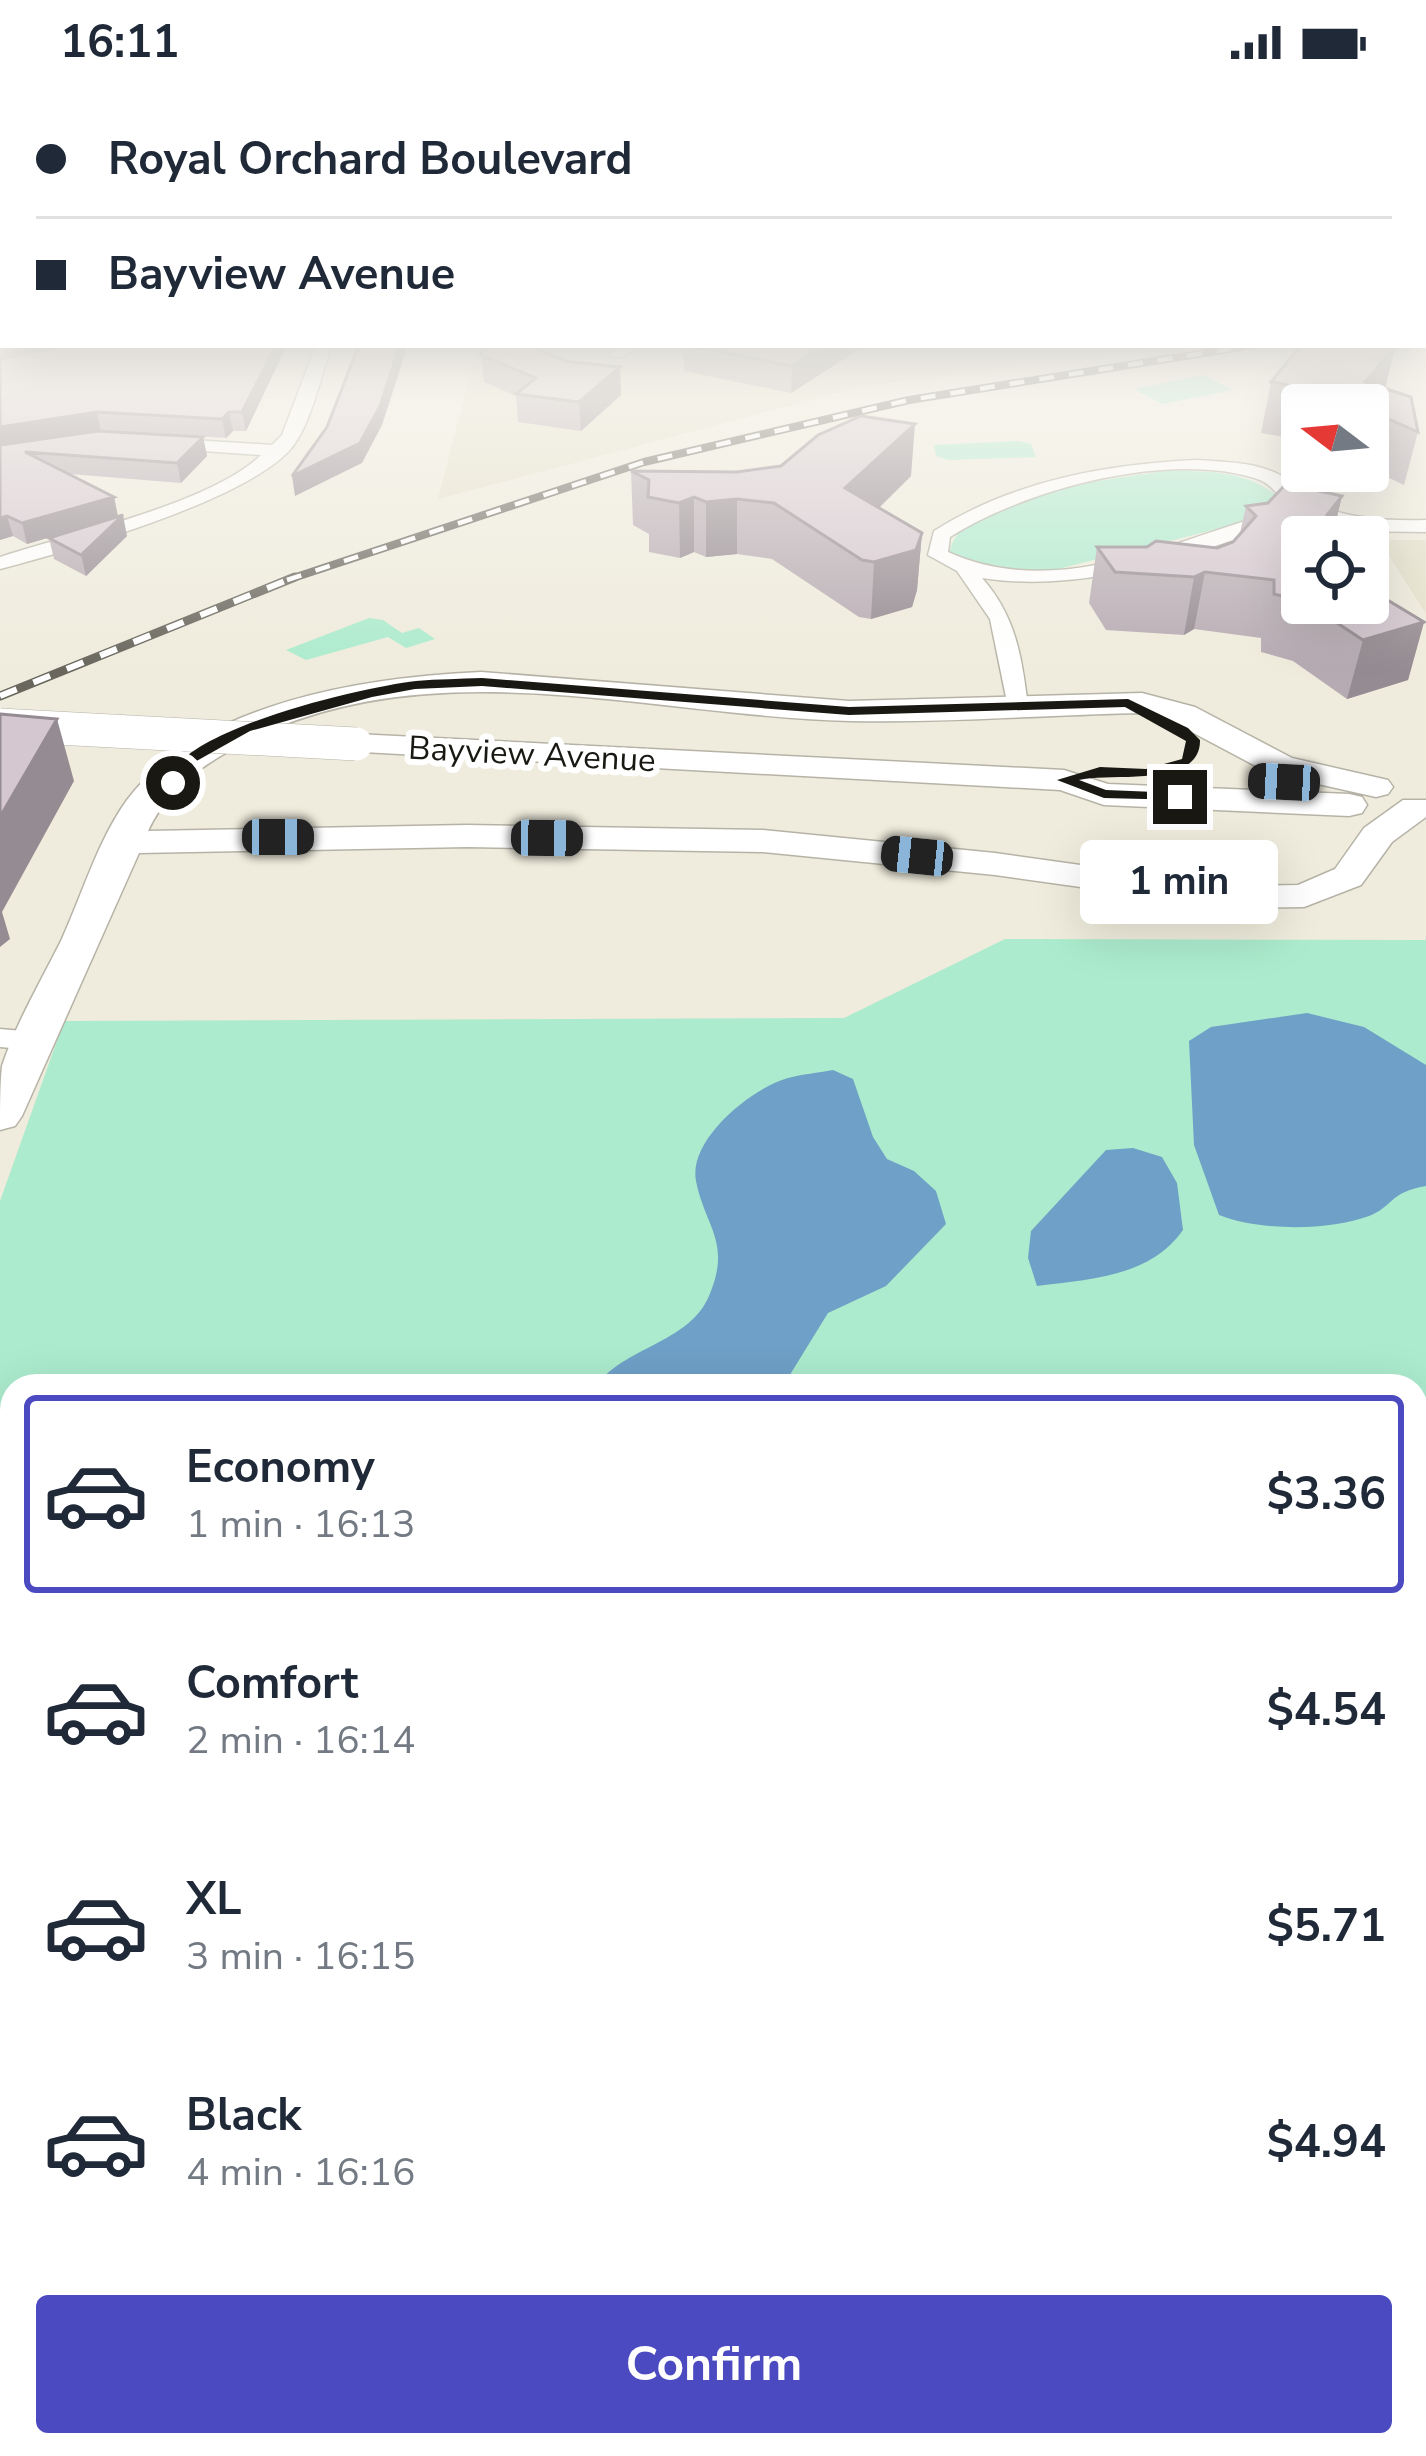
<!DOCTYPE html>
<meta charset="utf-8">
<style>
body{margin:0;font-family:"Nunito Sans",sans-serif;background:#f6f6f7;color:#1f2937;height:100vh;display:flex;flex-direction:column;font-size:45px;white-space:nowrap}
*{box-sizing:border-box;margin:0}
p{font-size:39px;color:#747a83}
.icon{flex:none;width:66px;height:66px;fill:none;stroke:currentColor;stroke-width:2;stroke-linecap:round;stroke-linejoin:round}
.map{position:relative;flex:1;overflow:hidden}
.panel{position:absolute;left:0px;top:1290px;width:1428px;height:1083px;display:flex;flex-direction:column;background:#fff;border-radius:36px 36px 0 0;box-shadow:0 12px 48px #0002}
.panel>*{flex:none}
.top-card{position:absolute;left:0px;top:0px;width:1428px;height:264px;box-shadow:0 12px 48px #0002;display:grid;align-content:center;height:264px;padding:0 36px;background:#fff}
.needle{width:78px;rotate:286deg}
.buttons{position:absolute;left:1281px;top:300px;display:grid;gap:24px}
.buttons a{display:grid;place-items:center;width:108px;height:108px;border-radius:12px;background:#fff;box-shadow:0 12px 48px #0002;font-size:60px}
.end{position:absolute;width:54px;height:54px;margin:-27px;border:15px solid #191813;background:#fff;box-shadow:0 0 0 6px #fff}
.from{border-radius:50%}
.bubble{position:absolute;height:84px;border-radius:12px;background:#fff;box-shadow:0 12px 48px #0002;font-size:39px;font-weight:700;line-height:84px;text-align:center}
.car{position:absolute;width:36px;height:72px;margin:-36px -18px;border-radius:15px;box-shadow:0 0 9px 3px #0007;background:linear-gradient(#222 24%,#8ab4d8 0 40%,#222 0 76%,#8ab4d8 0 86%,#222 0)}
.top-card b{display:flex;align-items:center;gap:42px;height:114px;font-size:45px}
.top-card b+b{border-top:3px solid #e0e1e3}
.top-card i{width:30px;height:30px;background:#1f2937}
ul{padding:21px 0 0;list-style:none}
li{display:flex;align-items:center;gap:36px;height:198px;margin:0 24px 18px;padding:0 12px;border:6px solid transparent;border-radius:12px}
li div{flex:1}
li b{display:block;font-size:45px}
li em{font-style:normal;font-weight:700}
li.active{border-color:#4b4ac0}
li>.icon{width:108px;height:108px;stroke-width:1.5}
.button{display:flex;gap:24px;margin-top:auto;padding:24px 36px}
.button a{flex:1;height:138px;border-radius:12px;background:#4b4ac0;color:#fff;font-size:48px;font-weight:700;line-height:138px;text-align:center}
.status{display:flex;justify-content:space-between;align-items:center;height:84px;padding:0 60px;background:#fff;direction:ltr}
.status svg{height:33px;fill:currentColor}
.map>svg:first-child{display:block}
.built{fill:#e5e1cb}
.green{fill:#acebcd;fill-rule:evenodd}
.water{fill:#6fa0c7}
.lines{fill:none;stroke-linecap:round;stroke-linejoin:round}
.street-casing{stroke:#b6b3a6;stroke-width:3}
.secondary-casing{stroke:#b6b3a6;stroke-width:3}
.street{fill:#fff;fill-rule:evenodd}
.secondary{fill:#fff;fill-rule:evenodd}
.rail-far1-casing{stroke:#68665d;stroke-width:8}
.rail-casing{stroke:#68665d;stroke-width:9}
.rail-far1{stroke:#fff;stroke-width:4.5;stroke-dasharray:15;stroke-linecap:butt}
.rail{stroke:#fff;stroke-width:6;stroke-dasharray:18;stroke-linecap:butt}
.secondary-bridge-casing{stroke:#b6b3a6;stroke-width:34;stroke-linecap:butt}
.secondary-bridge{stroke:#fff;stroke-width:33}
.wall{fill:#b7abb3}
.shaded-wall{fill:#958b92}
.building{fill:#d5c7d0;stroke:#958b92;stroke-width:3}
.route{fill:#191813}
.labels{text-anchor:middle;stroke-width:12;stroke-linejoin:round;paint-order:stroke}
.far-street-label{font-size:33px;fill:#191813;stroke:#fff}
</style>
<div class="status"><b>16:11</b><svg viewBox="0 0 49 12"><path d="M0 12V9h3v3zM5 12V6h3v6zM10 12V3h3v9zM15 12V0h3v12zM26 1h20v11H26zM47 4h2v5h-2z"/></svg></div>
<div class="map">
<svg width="1426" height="2372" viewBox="0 0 1426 2372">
<rect width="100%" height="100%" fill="#efecdd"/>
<path class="built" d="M478,261H1175L860,303L438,415Z
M1379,456H1426V530Z"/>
<path class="green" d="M1204,291L1233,306L1162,320L1134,305Z
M1019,357L1031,360L1036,373L948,376L936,372L934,361Z
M1167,387C1205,387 1245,386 1276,411L1265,433L1058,485L1009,488L950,475C943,413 1123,393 1167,387Z
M369,534L383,536L402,549L419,544L435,555L406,564L388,553L306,576L286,566Z
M1005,855L1426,856V2372H0V1117L64,937L844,934ZM12,1302H1416V2361H12Z"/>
<path class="water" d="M1307,929L1364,943L1426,981V1102C1389,1108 1393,1123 1369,1132C1329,1147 1259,1147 1219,1131L1194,1061L1189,957L1211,943Z
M833,986L853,995L873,1053L887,1075L914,1087L936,1107L946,1140L886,1202L828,1229L783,1302H596C624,1263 689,1259 709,1212C732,1158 705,1143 696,1097C688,1055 752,1004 788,994C802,990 818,989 833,986Z
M1133,1064L1162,1073L1177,1099L1183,1146C1150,1193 1091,1195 1037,1202L1028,1174L1031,1147L1106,1066Z"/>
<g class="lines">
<defs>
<path id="street" d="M316,261H332C320,293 310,347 287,369C236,419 73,466 0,485V473C70,450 211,420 261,371L162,364L153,359L162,354L272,361L282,351Z
M620,261H638L624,273H612L610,270Z
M1197,376C1224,378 1256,378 1280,391C1291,398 1295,410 1307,416C1343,435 1386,437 1426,436V448L1349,447L1348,441C1329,436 1303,433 1287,420C1277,412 1273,401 1260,396C1173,365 1025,405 950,453L948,468C1058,518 1174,456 1281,426L1290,432C1275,445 1250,450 1230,457C1151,484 1066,507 982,494C1016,532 1022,574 1028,623L1017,630L1009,628L990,535L957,487L928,471L934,447C1013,397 1106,380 1197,376Z
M0,945L34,948L48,957L34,966L0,963Z"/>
<path id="secondary" d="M481,588L849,617L1142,609L1195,623L1292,674L1388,696L1393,703L1388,710L1376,713L1269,689L1171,637L1141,629C1044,631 946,639 850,637C648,632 419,559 231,666C196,685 165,710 148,747L467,741L763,746L995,769L1231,802L1298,801L1335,785L1364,744L1403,716H1426V733L1392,758L1361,801L1304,823L1231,824L995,791L763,768L467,763L139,769L22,1032L15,1042L0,1046C0,1026 0,1000 2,982C16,939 41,897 61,857C82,811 98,756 127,716C200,618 367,593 481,588Z
M356,650L1064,686L1108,700L1349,710L1362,713L1367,721L1362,729L1349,732L1104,721L1060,706L344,667L339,660Z"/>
</defs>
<use href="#street" class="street-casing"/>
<use href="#secondary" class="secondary-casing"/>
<use href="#street" class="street"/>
<use href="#secondary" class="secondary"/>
<defs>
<path id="rail-far1" d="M287,496L644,378L909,316L1254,261"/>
<path id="rail" d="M0,612L295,493"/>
</defs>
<use href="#rail-far1" class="rail-far1-casing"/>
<use href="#rail" class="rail-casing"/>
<use href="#rail-far1" class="rail-far1"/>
<use href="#rail" class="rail"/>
<defs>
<path id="secondary-bridge" d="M0,641L356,660"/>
</defs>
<use href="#secondary-bridge" class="secondary-bridge-casing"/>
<use href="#secondary-bridge" class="secondary-bridge"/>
</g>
<path class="wall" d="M0,254L3,261H287L246,347H233L226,354L152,350L203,353L207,372L181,399L70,390L114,413L118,433L27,460L13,452L0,456Z
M543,261L542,267L565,277L620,283L621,311L581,347L518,338L516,312L484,298L481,271Z
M683,261H906V266H858L791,309L684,287Z
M1395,263L1385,305L1418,348L1404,401L1368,384V321H1302V356L1261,349L1271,298Z
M631,387L911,392L879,424L922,449L917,506L912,523L871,535L859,533L772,475L737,470L706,473L694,468L680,474L649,468V450L633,441Z
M1342,412L1332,453H1302V519H1368L1424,538L1408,596L1347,615L1293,577L1261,568V554L1194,545L1184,551L1106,546L1089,519L1097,463L1217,464L1233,458L1240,449L1246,422Z
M127,452L86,492L54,475L49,454Z"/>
<path class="shaded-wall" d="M3,257V261H80L0,276V258Z
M276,261H287L246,347L242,328Z
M400,261H408L382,341L362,379L295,412L292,392Z
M825,261H859L858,266L791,309L792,282Z
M1395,263L1383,313L1365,298Z
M620,283L621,311L581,347L579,318Z
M97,328L101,348L0,364V343Z
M229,328L233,347L226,354L222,335Z
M915,340L911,392L843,459L845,404Z
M203,353L207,372L181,399L177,379Z
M1342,412L1332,453H1320L1327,431Z
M114,413L118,433L27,460L22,439Z
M694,413V468L680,474L679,419Z
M737,415V470L706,473V418Z
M123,431L127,452L86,492L81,471Z
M7,432L13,452L0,456V434Z
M922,449L917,506L912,523L871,535L874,478Z
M1205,488L1194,545L1184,551L1194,493Z
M1424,538L1408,596L1347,615L1363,556Z
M57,635L74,697L2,828L10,855L0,863V733Z"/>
<path class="building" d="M70,261H276L242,328H229L222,335L97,328L0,343V275Z
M359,261H400L380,322L360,359L292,392L327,343Z
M484,261H536L535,264L565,277L620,283L579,318L516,310L536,294L481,271Z
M686,261H825L792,282Z
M1311,261H1383L1395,263L1365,298L1411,313L1418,348L1368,326V321H1344L1317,306L1271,298L1300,262Z
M861,332L915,340L845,404L922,449L916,466L874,478L862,476L774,419L737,415L706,418L694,413L679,419L648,413L649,396L631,387L737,388L781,382L818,351Z
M98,347L203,353L177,379L25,368L114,413L22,439L7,432L0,434V361Z
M1286,400L1342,412L1327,431L1332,437L1320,453H1302V478L1294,488L1302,489V517L1274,510V496L1205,488L1194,493L1115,488L1097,463H1147L1156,457L1217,464L1233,458L1256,432L1246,422L1268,419Z
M123,431L81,471L49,454Z
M1368,511L1389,517L1424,538L1363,556L1307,519H1368Z
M0,630L57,635L0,733Z"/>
<linearGradient id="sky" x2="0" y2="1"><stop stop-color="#77acdb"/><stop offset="0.43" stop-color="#f8f6f0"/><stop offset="1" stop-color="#f8f6f0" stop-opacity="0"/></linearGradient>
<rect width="1426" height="586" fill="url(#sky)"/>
<path class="route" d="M482,594L849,623L1128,615L1188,644L1200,656C1201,705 1112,688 1079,696L1106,706L1180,709L1185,716L1104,714L1057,696L1100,683L1146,685L1182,675L1186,657L1125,623L849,631L482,602L415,605L372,613L250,647L193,679L183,687L178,702L166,699C178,645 364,603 416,597C438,595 460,595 482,594Z"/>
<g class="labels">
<g class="far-street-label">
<text transform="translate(532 669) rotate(3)" y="12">Bayview Avenue</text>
</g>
</g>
</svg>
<div class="buttons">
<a><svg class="needle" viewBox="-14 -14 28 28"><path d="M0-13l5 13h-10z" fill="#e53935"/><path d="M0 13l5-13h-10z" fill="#747a83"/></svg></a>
<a><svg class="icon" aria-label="locate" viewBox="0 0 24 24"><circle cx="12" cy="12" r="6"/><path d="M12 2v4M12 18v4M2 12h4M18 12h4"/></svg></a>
</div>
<i class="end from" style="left:173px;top:699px"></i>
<i class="end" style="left:1180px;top:713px"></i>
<div class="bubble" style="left:1080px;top:756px;width:198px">1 min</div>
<i class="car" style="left:1284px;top:698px;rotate:273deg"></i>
<i class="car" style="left:278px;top:753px;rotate:90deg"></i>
<i class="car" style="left:547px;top:754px;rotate:91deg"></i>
<i class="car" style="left:917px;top:772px;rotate:276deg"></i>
<div class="top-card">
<b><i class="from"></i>Royal Orchard Boulevard</b>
<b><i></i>Bayview Avenue</b>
</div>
<section class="panel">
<ul>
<li class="active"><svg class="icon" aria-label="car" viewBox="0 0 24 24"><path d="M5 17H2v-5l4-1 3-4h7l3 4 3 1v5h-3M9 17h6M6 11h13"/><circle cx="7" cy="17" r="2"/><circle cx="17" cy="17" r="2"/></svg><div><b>Economy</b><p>1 min · 16:13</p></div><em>$3.36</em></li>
<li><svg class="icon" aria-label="car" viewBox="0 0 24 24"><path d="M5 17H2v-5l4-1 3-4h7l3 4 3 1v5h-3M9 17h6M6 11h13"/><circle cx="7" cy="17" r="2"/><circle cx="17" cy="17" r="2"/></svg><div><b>Comfort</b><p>2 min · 16:14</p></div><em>$4.54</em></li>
<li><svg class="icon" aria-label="car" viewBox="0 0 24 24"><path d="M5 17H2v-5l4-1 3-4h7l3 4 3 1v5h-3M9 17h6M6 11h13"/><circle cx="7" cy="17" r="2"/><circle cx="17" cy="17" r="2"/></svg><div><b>XL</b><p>3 min · 16:15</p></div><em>$5.71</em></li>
<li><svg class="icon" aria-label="car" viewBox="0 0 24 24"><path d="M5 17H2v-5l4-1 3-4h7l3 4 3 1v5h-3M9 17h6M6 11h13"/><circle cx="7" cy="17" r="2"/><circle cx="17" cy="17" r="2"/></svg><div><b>Black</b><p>4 min · 16:16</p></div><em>$4.94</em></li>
</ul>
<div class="button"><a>Confirm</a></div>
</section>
</div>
